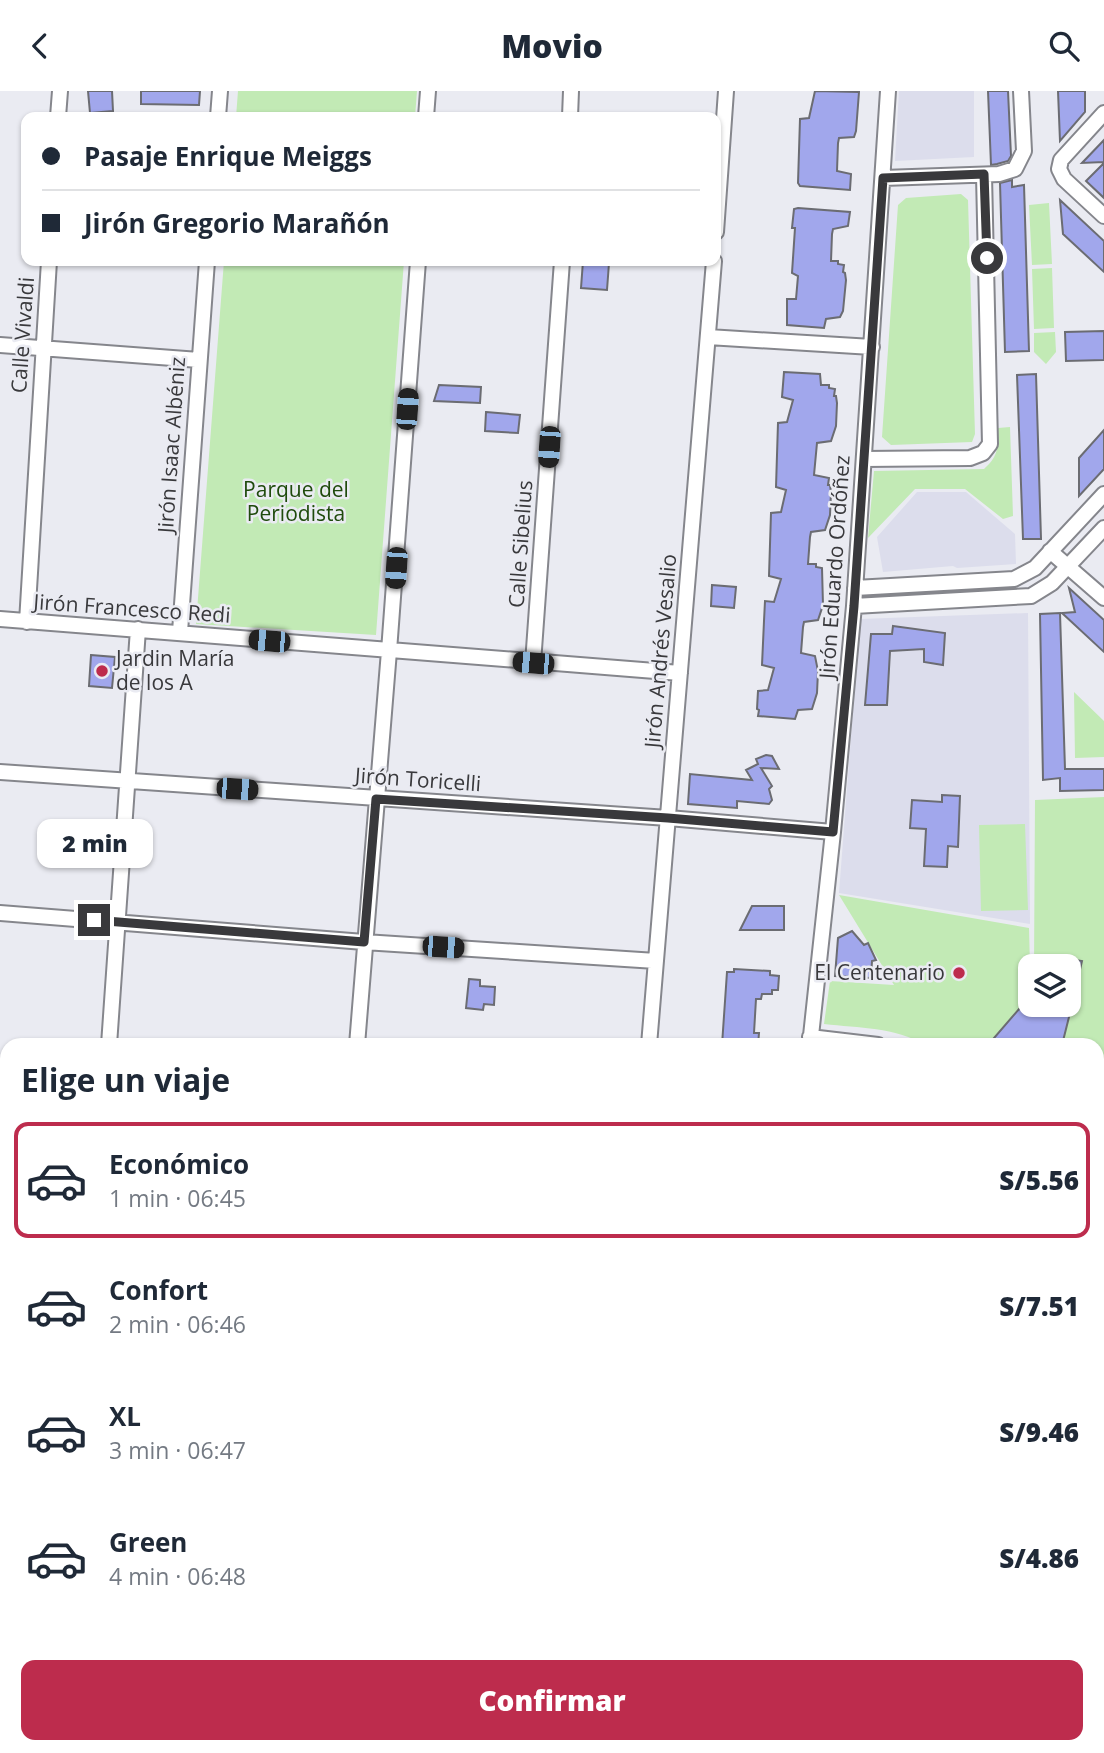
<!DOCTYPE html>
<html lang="es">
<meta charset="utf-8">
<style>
body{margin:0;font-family:"Open Sans",sans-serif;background:#f6f6f7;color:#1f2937;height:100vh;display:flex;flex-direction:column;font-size:26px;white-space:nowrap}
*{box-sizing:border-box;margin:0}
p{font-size:23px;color:#747a83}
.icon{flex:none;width:38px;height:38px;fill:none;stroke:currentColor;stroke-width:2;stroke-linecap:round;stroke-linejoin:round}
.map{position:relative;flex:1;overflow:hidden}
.panel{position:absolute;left:0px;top:947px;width:1104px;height:716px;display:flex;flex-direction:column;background:#fff;border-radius:21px 21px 0 0;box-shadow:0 2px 5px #0004}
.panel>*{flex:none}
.guide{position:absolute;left:21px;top:21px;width:700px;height:154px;border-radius:14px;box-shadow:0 2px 5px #0004;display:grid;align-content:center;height:154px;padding:0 21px;background:#fff}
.controls{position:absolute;left:1018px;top:863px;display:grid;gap:14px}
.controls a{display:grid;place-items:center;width:63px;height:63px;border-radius:14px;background:#fff;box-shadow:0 2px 5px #0004;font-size:35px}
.end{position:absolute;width:32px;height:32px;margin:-16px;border:9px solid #39393c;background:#fff;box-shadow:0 0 0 4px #fff}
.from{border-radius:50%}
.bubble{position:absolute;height:49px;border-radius:14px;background:#fff;box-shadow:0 2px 5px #0004;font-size:23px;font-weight:800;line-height:49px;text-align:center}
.car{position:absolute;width:21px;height:42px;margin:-21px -10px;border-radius:9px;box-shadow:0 0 5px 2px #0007;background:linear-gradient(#222 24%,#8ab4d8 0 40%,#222 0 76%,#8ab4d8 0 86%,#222 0)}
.guide b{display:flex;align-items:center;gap:24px;height:66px;font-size:26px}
.guide b+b{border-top:2px solid #e0e1e3}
.guide i{width:18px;height:18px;background:#1f2937}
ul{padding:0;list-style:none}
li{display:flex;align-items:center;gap:21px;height:116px;margin:0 14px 10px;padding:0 7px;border:4px solid transparent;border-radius:14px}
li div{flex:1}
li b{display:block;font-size:26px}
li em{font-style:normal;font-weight:800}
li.active{border-color:#bd2c4d}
li>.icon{width:63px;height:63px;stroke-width:1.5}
h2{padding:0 21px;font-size:32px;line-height:84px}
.primary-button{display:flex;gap:14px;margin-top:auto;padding:14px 21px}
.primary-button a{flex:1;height:80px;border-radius:14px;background:#bd2c4d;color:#fff;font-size:28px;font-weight:800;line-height:80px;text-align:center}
header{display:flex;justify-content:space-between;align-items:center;height:91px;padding:0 21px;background:#fff;font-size:32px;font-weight:800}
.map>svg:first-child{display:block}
.built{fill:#dcddec}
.green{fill:#c2eab5}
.building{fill:#a1a7ec;stroke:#6b6c72;stroke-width:2}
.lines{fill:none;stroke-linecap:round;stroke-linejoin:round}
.street-casing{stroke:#85868c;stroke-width:18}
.street{stroke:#fff;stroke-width:14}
.route{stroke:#39393c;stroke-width:9}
.poi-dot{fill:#bd2c4d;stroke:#eaebf2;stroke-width:2.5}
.labels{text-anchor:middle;stroke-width:5;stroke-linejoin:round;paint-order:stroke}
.street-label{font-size:21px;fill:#39393c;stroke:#eaebf2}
.park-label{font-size:21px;fill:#1f4b0c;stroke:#eaebf2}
.poi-label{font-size:21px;fill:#39393c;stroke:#eaebf2;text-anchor:start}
</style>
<header><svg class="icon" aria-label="back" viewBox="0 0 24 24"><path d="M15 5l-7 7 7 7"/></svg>Movio<svg class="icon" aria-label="search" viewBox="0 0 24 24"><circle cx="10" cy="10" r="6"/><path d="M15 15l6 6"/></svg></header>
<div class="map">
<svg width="1104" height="1662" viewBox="0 0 1104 1662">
<rect width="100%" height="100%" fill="#eaebf2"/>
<path class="built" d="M899,0H974V66L895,70Z
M917,401H966L1015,443L1016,473L957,477L953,475L883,481L877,446Z
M1028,522L1030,833L839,802L860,528Z"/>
<path class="green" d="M238,0H417L415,26H236Z
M961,103L968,109L975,343L972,351L891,354L882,346L898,114L906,107Z
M1049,112L1052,173L1032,174L1029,114Z
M224,170H404L376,544L196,533Z
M1052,177L1054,237L1034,238L1032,178Z
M1055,241L1056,261L1046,273L1034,261V242Z
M1010,336L1013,425L1003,428L965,398H915L868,447L874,380L984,378C999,365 998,356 998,337Z
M1074,601L1104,630V666L1075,667Z
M1104,706V1252L1097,1240V954H925C895,936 859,937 824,933L830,890L894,894L839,804L1029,837L1031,914H1069V875H1034L1035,709Z
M1025,733L1028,819L981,820L979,734Z
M0,1476L7,1477V1656H160V1657L127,1662H0Z
M760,1656H953V1662H760Z"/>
<path class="building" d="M88,0H112L113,20L90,22Z
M141,0H200L199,14L141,13Z
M815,0L859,1L856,40L854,46L839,47L838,52L837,80L851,83L850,99L800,95L798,92L800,28L809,27Z
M988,0H1008L1011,65L1008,70L997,73L991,74Z
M1058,0H1085V21L1060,50Z
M1104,49V71L1082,72Z
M1104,72V107L1086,90Z
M1012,89V96L1024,94L1029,260L1005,261L1000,92Z
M1060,109L1104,150V181L1063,143Z
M798,117L850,121L848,135L833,138L832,143L831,170H838V173L844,174L843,181L845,182L846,189L843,220L840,226L826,228L824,237L787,234V208H796L798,185L792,182L795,137H792L794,118Z
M583,170L609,172L607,199L581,197Z
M1104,240V269L1066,270L1065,241Z
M784,281L820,283L821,294H829V297L835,298L834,305H836L837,312L836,335L831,350L817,352L814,384L829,387L828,394H830L831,401L830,424L825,439L811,441L810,446L808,473H816V476L822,477L823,514L818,529L804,531L803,536L801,562L815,565L818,580L817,602L812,618L798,619L795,628L758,625L759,619L757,618L758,600L768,599L774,577L762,574L764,530L765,510L774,511L781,488L769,485L771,422L781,421L786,399L776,396L778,332L787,331L793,309L782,306Z
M1036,283L1041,448H1023L1017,284Z
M439,294L481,296L480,312L434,310Z
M486,321L520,324L518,342L485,340Z
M1104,339V378L1079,405V367Z
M712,494L736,496L734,517L711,515Z
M1069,497L1104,529V561L1062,522L1075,521Z
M1060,522L1065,678H1104V699L1060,700V687L1043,689L1040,523Z
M893,535L945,542L943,574L924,571V558L890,560L887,614H865L871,543H892Z
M91,564L115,566L112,597L89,595Z
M766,664L772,665L779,678L761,677L772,695L769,698L772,709L769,713L737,710V717L688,713L690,683L752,689L746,679L758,673L756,668Z
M942,704L960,705L958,756L948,755L947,776L924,775L926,738L910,737L912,709L942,711Z
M752,815H784V839H740Z
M852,840L864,854L868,852L876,869L872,870L871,887L835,885L838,847Z
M1069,868L1082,870L1074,904L1069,903Z
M734,878L770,880V884L779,885L778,899H772V903H762L761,908H756L754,942H759L758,954H722L727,881H734Z
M469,888L480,889V895L495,896L494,914L484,913L483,919L466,917Z
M1045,914H1072L1062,954H988L1019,918L1043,923Z"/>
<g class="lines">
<defs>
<path id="street" d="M1104,22L1061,69L1059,78L1064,88L1104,125
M58,26L60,0
M218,26L220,0
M426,26L428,0
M570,26L571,0
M883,87L999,83L1015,78L1024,60L1021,0
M716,141L726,0
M708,246L872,256
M0,254L199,269
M864,368L970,367L983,362L990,353L984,84
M1050,460L1104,507
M855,497L1014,488L1035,477L1104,403
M854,515L1031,505L1052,492L1104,437
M0,528L680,582
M27,531L49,170
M180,541L207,170
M533,572L562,170
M0,681L668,727L833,741
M0,822L364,851L656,870
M810,946L878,954
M109,954L138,538
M357,954L389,560L418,170
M649,954L714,170
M810,954L833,741L854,515L888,0
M0,980H7
M0,1126L7,1127
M1097,1264L1104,1279
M1097,1348L1104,1344
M1,1471L7,1433
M345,1656L347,1662
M755,1656V1662
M1057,1656L1058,1662
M166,1662L225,1656
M600,1662L601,1656"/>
</defs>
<use href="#street" class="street-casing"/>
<use href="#street" class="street"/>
</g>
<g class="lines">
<path class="route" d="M94,829L364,851L376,708L668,727L833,741L854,515L883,87L984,83L987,167"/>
</g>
<g class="poi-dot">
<circle cx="102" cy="580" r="7"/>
<circle cx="959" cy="882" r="7"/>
</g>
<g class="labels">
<g class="street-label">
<text transform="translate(23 244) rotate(-86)" y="7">Calle Vivaldi</text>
<text transform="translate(172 354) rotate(-86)" y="7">Jirón Isaac Albéniz</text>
<text transform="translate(521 453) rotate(-86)" y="7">Calle Sibelius</text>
<text transform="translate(835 476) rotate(-86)" y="7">Jirón Eduardo Ordóñez</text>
<text transform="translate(132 518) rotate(4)" y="7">Jirón Francesco Redi</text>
<text transform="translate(661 560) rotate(-85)" y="7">Jirón Andrés Vesalio</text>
<text transform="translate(418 689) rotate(4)" y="7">Jirón Toricelli</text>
</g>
<g class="park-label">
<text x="296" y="406">Parque del<tspan x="296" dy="24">Periodista</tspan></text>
</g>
<g class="poi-label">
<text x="116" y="575">Jardin María<tspan x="116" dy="24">de los A</tspan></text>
<text x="945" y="889" text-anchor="end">El Centenario</text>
</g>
</g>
</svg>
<div class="controls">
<a><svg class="icon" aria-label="layers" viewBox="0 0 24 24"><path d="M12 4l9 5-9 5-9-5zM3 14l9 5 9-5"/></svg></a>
</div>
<i class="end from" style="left:987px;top:167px"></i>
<i class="end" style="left:94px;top:829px"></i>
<div class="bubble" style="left:37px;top:728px;width:116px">2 min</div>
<i class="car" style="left:407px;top:318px;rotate:4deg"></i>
<i class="car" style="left:549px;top:356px;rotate:184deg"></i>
<i class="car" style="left:396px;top:477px;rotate:184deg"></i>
<i class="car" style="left:269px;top:550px;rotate:275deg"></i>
<i class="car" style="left:533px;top:572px;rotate:275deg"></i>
<i class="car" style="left:237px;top:698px;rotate:94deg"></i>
<i class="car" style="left:443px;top:856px;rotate:94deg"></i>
<div class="guide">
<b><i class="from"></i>Pasaje Enrique Meiggs</b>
<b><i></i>Jirón Gregorio Marañón</b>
</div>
<section class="panel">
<h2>Elige un viaje</h2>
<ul>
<li class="active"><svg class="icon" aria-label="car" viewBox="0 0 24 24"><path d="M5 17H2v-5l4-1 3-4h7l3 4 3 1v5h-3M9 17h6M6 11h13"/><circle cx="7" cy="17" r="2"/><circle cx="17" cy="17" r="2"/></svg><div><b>Económico</b><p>1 min · 06:45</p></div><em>S/5.56</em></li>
<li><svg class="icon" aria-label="car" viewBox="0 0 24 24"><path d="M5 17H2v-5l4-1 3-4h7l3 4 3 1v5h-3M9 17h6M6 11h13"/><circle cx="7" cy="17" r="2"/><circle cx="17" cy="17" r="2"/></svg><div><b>Confort</b><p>2 min · 06:46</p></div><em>S/7.51</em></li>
<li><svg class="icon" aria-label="car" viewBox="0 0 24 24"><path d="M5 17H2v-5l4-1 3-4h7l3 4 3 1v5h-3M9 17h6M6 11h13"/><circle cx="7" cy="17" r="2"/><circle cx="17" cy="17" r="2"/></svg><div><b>XL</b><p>3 min · 06:47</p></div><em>S/9.46</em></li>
<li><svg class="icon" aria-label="car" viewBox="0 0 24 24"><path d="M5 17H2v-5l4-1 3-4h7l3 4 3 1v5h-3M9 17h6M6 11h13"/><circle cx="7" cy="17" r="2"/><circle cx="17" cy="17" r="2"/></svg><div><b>Green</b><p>4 min · 06:48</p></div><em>S/4.86</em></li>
</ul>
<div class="primary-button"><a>Confirmar</a></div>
</section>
</div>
